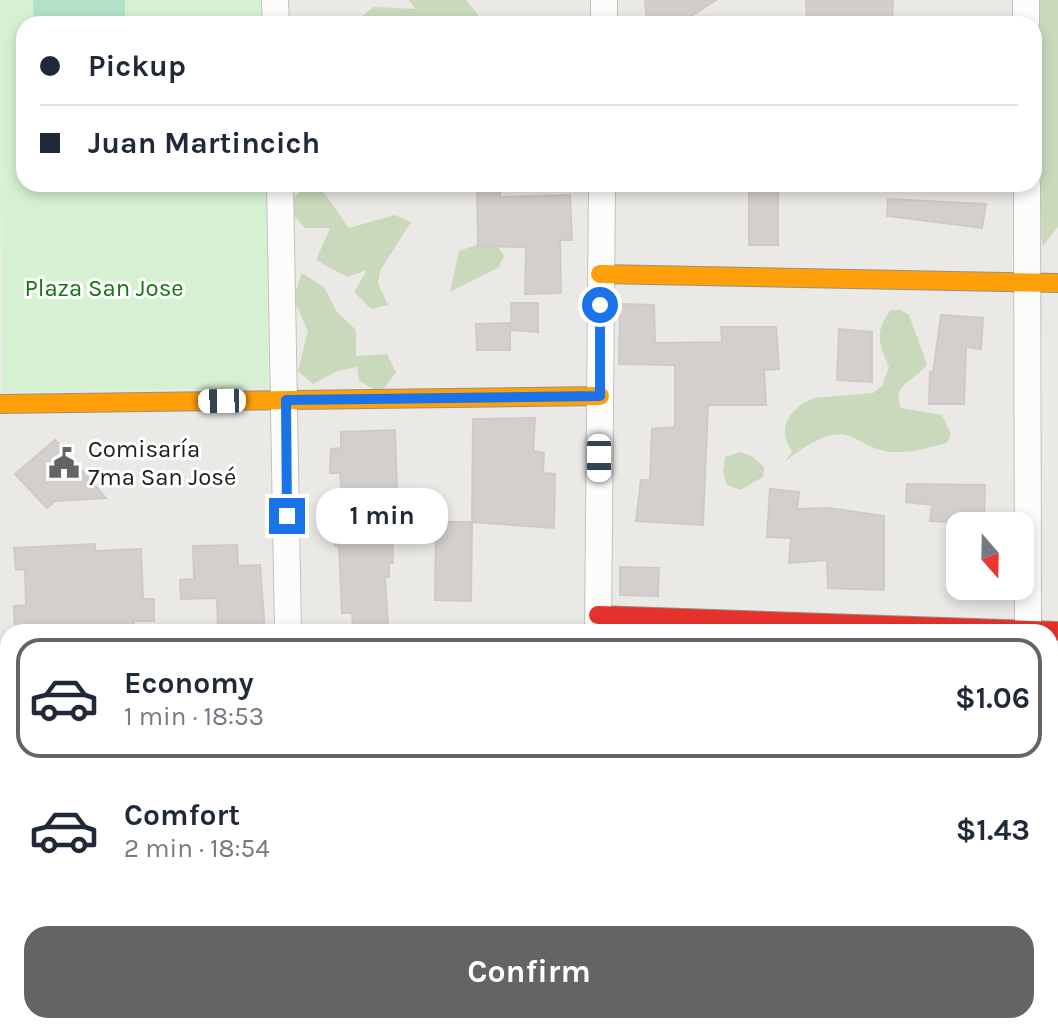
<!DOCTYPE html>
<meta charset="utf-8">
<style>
body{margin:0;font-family:Karla,sans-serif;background:#f6f6f7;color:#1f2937;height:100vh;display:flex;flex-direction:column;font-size:30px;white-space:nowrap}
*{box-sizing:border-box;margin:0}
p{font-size:26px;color:#747a83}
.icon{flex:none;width:44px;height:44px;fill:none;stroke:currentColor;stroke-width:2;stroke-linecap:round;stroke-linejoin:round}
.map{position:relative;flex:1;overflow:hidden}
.side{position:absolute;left:0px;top:624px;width:1058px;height:410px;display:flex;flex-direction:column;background:#fff;border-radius:24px 24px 0 0;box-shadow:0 4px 12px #0003}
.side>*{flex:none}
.guide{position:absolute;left:16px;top:16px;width:1026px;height:176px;border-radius:24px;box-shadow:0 4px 12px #0003;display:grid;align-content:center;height:176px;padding:0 24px;background:#fff}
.needle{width:52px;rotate:160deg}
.buttons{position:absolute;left:946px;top:512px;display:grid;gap:16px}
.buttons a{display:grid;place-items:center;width:88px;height:88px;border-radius:16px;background:#fff;box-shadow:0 4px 12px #0003;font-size:40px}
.end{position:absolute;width:36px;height:36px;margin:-18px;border:10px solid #1a73e8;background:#fff;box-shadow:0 0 0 4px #fff}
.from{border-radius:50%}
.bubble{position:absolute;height:56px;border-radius:24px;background:#fff;box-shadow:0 4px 12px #0003;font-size:26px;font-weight:700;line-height:56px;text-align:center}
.car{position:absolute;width:24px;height:48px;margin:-24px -12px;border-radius:10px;box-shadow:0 0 6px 2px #0007;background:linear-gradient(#fff 24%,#345 0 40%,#fff 0 76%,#345 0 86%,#fff 0)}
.guide b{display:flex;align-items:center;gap:28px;height:76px;font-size:30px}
.guide b+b{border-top:2px solid #e0e1e3}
.guide i{width:20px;height:20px;background:#1f2937}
ul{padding:14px 0 0;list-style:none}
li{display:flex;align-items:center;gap:24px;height:120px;margin:0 16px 12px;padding:0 8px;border:4px solid transparent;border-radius:24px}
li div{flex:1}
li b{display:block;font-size:30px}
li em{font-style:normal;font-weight:700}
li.on{border-color:#656463}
li>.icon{width:72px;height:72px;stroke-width:1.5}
.button{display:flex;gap:16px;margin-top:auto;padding:16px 24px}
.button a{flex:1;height:92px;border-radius:24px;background:#656463;color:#fff;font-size:32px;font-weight:700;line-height:92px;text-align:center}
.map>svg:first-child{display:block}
.forest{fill:#cad9bc}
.park{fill:#d6f1d2}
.pitch{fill:#b2e1c7}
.building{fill:#d2cfcd;stroke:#cecac7;stroke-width:2}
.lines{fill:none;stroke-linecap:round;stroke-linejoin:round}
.street-casing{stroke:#c2c1c0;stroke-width:28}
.slow-casing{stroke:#95937f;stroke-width:20}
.jam-casing{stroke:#95937f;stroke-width:20}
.street{stroke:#fcfcfb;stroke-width:26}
.slow{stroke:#ff9f0a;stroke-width:18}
.jam{stroke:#e5322d;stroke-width:18}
.route{stroke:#1a73e8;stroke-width:10}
.labels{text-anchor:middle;stroke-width:6;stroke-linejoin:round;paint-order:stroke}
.park-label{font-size:24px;fill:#147610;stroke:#fff}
.poi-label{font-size:24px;fill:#1d1d1d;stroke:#fff;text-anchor:start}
</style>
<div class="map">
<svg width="1058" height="1033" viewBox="0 0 1058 1033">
<rect width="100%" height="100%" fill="#ebe9e6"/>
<path class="forest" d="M408,0H466L485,24H352L374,7L416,9Z
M1036,0H1058V227L1043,246L1033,206Z
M305,186L320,187L349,228L395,215L411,222L380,271L378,283L388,305L371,309L354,292L367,270L347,277L316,260L330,228H305L286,207Z
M493,239L504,256L499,267L450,292L459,251Z
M302,273L324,287L337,312L356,330V356L387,354L396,372L381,393L359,381L357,367L337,371L313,384L298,371L308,331L293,298Z
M891,310H901L909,315L927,364C917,380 890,385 901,408L942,415L951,434L947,443C930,447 910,454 892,452C870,450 863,440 846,435C828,430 798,450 785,462L792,451C775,428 791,406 815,398L873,393L882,386L889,367C879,345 874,330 891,310Z
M740,452L752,456L764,467L763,477L740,490L727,485L723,472L725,457Z"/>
<path class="park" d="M0,0H263L264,24H24V184H266L268,388L2,392Z"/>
<path class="pitch" d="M33,0H125V24H34Z"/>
<path class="building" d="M645,0H716L693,15L692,24H647Z
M806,0H893L892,24H807Z
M749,184H778V245H749Z
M477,185L500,186V197L570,195L572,240H560L561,293L525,294L526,247L478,246Z
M888,199L986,204L982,228L887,216Z
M511,303H538V332L512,330Z
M620,304L654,305L655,343L722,342L721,327H776L779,369L764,370L766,405H708L703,525L636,521L641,480H650L652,429L675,427V365L619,364Z
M941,315L983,318L981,349L966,347L964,404H929L930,372L933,373Z
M510,323V350H477L476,324Z
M839,329L872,332V382L837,380Z
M535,418L533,451L544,453L543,473L555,474L554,528L472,522L473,419Z
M395,430L397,489H391L393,563H389V577H385L388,624L353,626L352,613H342L339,546H335L334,525H339V520H344L340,473H330L331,449L341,448V432Z
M55,440L106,498L55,501L47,508L15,474Z
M907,484L985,485L984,524L930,521L932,505L906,502Z
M770,489L799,492L797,509L829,508L884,516V590L828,588L827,560L789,563L791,538L767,537Z
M436,522H472L471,601L435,600Z
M95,544V551L141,549L143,599H154V621H134V632H15L14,606L26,605L25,569L16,570L14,548Z
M237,545L238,566L260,565L265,632H218L217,598L181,599L180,580L194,579L193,546Z
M620,567L659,568L658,596L620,595Z"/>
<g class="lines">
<defs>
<path id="street" d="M275,0L276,24
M1026,0V24
M604,24V0
M280,184L288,632
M1027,184L1028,632
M598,632L602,184
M0,865H8
M1050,885L1058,886
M292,1026V1033
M595,1033V1026
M1022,1033V1026"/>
<path id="slow" d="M600,274L1058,283
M0,404L600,396"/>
<path id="jam" d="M598,615L1058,631"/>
</defs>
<use href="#street" class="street-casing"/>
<use href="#slow" class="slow-casing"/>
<use href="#jam" class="jam-casing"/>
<use href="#street" class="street"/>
<use href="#slow" class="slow"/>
<use href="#jam" class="jam"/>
</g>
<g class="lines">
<path class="route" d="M287,516L286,400L600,396V305"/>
</g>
<defs>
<symbol id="civic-bare" viewBox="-9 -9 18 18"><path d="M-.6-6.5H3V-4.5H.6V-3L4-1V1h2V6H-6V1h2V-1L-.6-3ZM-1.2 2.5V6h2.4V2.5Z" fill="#656463" stroke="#fff" stroke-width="2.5" paint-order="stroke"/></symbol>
</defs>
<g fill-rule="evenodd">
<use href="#civic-bare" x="42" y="441" width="44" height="44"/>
</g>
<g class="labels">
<g class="park-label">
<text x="104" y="296">Plaza San Jose</text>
</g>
<g class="poi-label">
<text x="88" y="457">Comisaría<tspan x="88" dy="28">7ma San José</tspan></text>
</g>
</g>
</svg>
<div class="buttons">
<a><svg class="needle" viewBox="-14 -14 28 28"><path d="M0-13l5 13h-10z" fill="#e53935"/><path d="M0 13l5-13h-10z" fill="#747a83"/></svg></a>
</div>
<i class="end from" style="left:600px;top:305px"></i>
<i class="end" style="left:287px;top:516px"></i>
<div class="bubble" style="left:316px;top:488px;width:132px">1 min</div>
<i class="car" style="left:222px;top:401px;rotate:269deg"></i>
<i class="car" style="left:599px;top:458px;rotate:180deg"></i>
<div class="guide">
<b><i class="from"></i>Pickup</b>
<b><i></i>Juan Martincich</b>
</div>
<section class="side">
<ul>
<li class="on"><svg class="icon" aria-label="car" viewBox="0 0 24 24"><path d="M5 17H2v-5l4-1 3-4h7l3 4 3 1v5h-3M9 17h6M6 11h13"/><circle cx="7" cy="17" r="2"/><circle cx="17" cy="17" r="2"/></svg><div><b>Economy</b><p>1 min · 18:53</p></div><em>$1.06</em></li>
<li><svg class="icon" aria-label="car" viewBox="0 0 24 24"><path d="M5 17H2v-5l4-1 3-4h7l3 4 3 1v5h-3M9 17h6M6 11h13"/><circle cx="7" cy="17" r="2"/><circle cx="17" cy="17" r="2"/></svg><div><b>Comfort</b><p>2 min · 18:54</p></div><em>$1.43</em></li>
</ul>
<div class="button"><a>Confirm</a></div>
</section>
</div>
